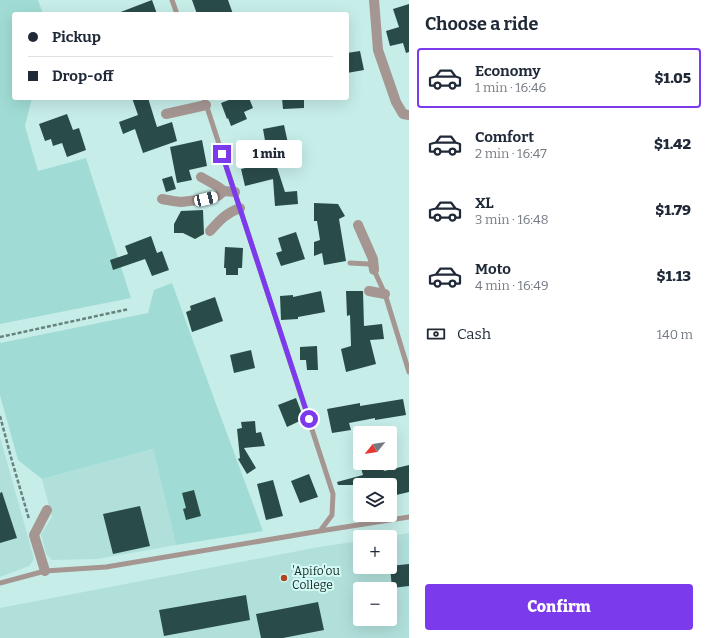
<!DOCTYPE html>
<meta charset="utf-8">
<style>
body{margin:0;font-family:Bitter,serif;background:#f2f2f3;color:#1f2937;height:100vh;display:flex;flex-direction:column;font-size:15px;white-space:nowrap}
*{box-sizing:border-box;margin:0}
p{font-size:13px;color:#747a83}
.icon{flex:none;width:22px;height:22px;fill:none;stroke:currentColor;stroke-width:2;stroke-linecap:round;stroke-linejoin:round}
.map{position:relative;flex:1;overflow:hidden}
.details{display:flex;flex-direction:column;background:#fff;width:300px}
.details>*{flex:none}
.guide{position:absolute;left:12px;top:12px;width:337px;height:88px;border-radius:4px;box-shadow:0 4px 16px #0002;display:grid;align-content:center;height:88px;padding:0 16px;background:#fff}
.needle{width:26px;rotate:240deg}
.controls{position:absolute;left:353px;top:426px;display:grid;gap:8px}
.controls a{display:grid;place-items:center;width:44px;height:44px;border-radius:4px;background:#fff;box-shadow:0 4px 16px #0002;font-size:20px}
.end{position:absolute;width:18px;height:18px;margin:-9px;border:5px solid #7c3aed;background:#fff;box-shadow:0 0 0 2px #fff}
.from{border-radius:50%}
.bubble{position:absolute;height:28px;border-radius:4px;background:#fff;box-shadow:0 4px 16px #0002;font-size:13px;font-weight:800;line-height:28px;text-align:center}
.car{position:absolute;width:12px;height:24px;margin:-12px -6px;border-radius:5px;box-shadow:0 0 3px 1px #0007;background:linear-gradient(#fff 24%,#345 0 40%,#fff 0 76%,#345 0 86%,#fff 0)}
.guide b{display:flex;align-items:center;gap:14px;height:38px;font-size:15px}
.guide b+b{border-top:1px solid #e0e1e3}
.guide i{width:10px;height:10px;background:#1f2937}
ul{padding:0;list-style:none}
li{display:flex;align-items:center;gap:12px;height:60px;margin:0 8px 6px;padding:0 8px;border:2px solid transparent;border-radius:4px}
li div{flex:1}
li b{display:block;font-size:15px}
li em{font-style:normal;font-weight:800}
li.active{border-color:#7c3aed}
li>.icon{width:36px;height:36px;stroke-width:1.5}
h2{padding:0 16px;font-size:18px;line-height:48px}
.pay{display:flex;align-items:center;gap:10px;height:44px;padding:0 16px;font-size:15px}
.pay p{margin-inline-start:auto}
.cta{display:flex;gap:8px;margin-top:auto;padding:8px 16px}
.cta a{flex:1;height:46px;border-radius:4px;background:#7c3aed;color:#fff;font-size:16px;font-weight:800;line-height:46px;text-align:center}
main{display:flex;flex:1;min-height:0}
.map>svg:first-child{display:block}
.built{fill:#b1e0db;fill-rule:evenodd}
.green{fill:#a0dcd5}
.building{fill:#2a4c49}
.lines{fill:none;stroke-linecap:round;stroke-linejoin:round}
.path{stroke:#68827f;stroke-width:2.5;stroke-dasharray:4 2;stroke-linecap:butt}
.service{stroke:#a59692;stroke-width:5}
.minor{stroke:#a59692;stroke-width:10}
.route{stroke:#7c3aed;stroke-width:5}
.poi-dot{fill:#ad4523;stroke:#d3faf5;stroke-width:1.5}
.labels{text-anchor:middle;stroke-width:4;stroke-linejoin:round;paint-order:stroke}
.poi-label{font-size:12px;fill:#1b2a28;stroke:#d3faf5;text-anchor:start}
</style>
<main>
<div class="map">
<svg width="409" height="638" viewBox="0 0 409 638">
<rect width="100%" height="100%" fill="#c6ede8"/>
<path class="built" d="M0,437L34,559L29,566L0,577Z
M153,449L176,545L97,559L52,560L46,554L41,534L52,517L42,479Z
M409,533V638H0V608L319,547L360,541V567H390V537H383ZM360,589H390V619H360Z"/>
<path class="green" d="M0,0H38L43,14H14V98H32L25,126L38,171L86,158L131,298L0,324Z
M172,283L212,393L263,531L176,545L153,449L42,479L18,460L0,395V343L148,313L154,290Z"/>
<path class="building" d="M152,0L157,14H118V13Z
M192,0H228L233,14H197Z
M409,4V52L406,53L403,43L390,46L386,31L399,27L393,9Z
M360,51L364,70L347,73V53Z
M132,98H148L157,127L172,122L177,141L143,153L135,129L123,134L119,122L138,115Z
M234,98H249L253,108L244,112L247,119L231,126L228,118L227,119L221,103Z
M282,98H304V108L283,109Z
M67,114L73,130L79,128L86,150L67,157L62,143L53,146L51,139L45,141L39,124Z
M284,125L289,148L267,152L263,129Z
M202,140L207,166L189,170L192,180L177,183L170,147Z
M275,161L285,192L297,191L298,204L275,206L273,179L245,186L241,169Z
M172,176L176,189L166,192L162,179Z
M314,203L338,204L345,216L339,219L346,261L324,265L322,253L314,256V242L320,240L317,221H314Z
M203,210L204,234L195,239L183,233H174V224L181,211Z
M296,232L305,259L281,266L276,253L282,251L278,238Z
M151,236L157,253L162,251L169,270L152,276L145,259L113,270L110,260L128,254L125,246Z
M225,247L243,248L242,268H238V275H226V268H224Z
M321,291L325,312L298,317V319L281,320L280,296L293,295V297Z
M346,291H363L364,326L382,324L384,339L370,340L376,364L346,372L341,349L351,346L350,315L347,316Z
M215,297L223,321L192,332L186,312L191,310L190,306Z
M317,346L318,370H307L306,360H300V347Z
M251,350L255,368L234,373L230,355Z
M296,398L304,419L287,427L278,405Z
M403,399L406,415L375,420V418L349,423L351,430L332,433L327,409L360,403V406Z
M255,421L256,433L261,432L265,446L244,448L256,468L247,474L238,459L240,458L237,429L242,428L241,422Z
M379,463H381L384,471L409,465V492L392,496L390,485H338L337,482L363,475L361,468Z
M309,474L318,497L300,503L291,481Z
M273,480L283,516L266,520L257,484Z
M194,490L201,516L186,520L183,509L186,508L182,493Z
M2,492L17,538L0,543V493Z
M140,506L150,546L113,554L103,514Z
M409,564V586L392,588L390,566Z
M246,595L250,620L164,636L159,610Z
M318,602L324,630L283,638H261L256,614Z"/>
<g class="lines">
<path class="path" d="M0,337L129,309
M0,416L12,461L29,519"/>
<path class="service" d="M172,0L177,14
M350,263L369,264L374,270L385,294L409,372
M320,531L409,517
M0,583L45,571L106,567L320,531L332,515L333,494L204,98"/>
<path class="minor" d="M374,0L378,50L396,102L403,114L409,115
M166,114L206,105
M201,177L217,186L224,191L235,192
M162,199L173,201L181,202L206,199L218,196L224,191
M358,225L373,259L374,270
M210,231C220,220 226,213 240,208
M369,291L385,294
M45,571L34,535L47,510"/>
</g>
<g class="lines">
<path class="route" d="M222,154L309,419"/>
</g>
<circle class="poi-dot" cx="284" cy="578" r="4"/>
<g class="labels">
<g class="poi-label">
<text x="292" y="575">'Apifo'ou<tspan x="292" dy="14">College</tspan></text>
</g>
</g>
</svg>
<div class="controls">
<a><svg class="needle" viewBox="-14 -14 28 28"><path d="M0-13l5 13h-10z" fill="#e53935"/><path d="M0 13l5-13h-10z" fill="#747a83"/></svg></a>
<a><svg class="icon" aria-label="layers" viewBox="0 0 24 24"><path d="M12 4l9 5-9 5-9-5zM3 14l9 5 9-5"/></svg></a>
<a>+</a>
<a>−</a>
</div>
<i class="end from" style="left:309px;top:419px"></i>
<i class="end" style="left:222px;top:154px"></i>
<div class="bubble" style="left:236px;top:140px;width:66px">1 min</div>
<i class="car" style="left:206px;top:199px;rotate:77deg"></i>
<div class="guide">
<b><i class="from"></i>Pickup</b>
<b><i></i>Drop-off</b>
</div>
</div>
<section class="details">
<h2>Choose a ride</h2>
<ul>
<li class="active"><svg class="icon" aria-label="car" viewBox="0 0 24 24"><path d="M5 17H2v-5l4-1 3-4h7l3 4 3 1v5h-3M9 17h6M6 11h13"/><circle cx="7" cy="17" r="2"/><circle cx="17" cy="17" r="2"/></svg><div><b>Economy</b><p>1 min · 16:46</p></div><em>$1.05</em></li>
<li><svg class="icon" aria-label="car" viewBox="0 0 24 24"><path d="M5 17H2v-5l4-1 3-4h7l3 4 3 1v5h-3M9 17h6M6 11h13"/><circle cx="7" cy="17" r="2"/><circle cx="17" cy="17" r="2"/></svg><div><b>Comfort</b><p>2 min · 16:47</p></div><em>$1.42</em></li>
<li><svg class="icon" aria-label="car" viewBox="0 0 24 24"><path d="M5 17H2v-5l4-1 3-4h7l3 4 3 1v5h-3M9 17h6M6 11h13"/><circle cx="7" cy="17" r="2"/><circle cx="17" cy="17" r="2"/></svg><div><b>XL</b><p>3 min · 16:48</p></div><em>$1.79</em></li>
<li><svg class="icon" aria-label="car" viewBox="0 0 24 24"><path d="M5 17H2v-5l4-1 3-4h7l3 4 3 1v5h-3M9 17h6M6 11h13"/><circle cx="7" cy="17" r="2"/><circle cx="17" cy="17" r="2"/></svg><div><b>Moto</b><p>4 min · 16:49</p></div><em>$1.13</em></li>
</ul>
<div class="pay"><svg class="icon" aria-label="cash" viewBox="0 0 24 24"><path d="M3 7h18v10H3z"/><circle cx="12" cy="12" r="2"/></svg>Cash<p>140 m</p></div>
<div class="cta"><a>Confirm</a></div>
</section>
</main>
